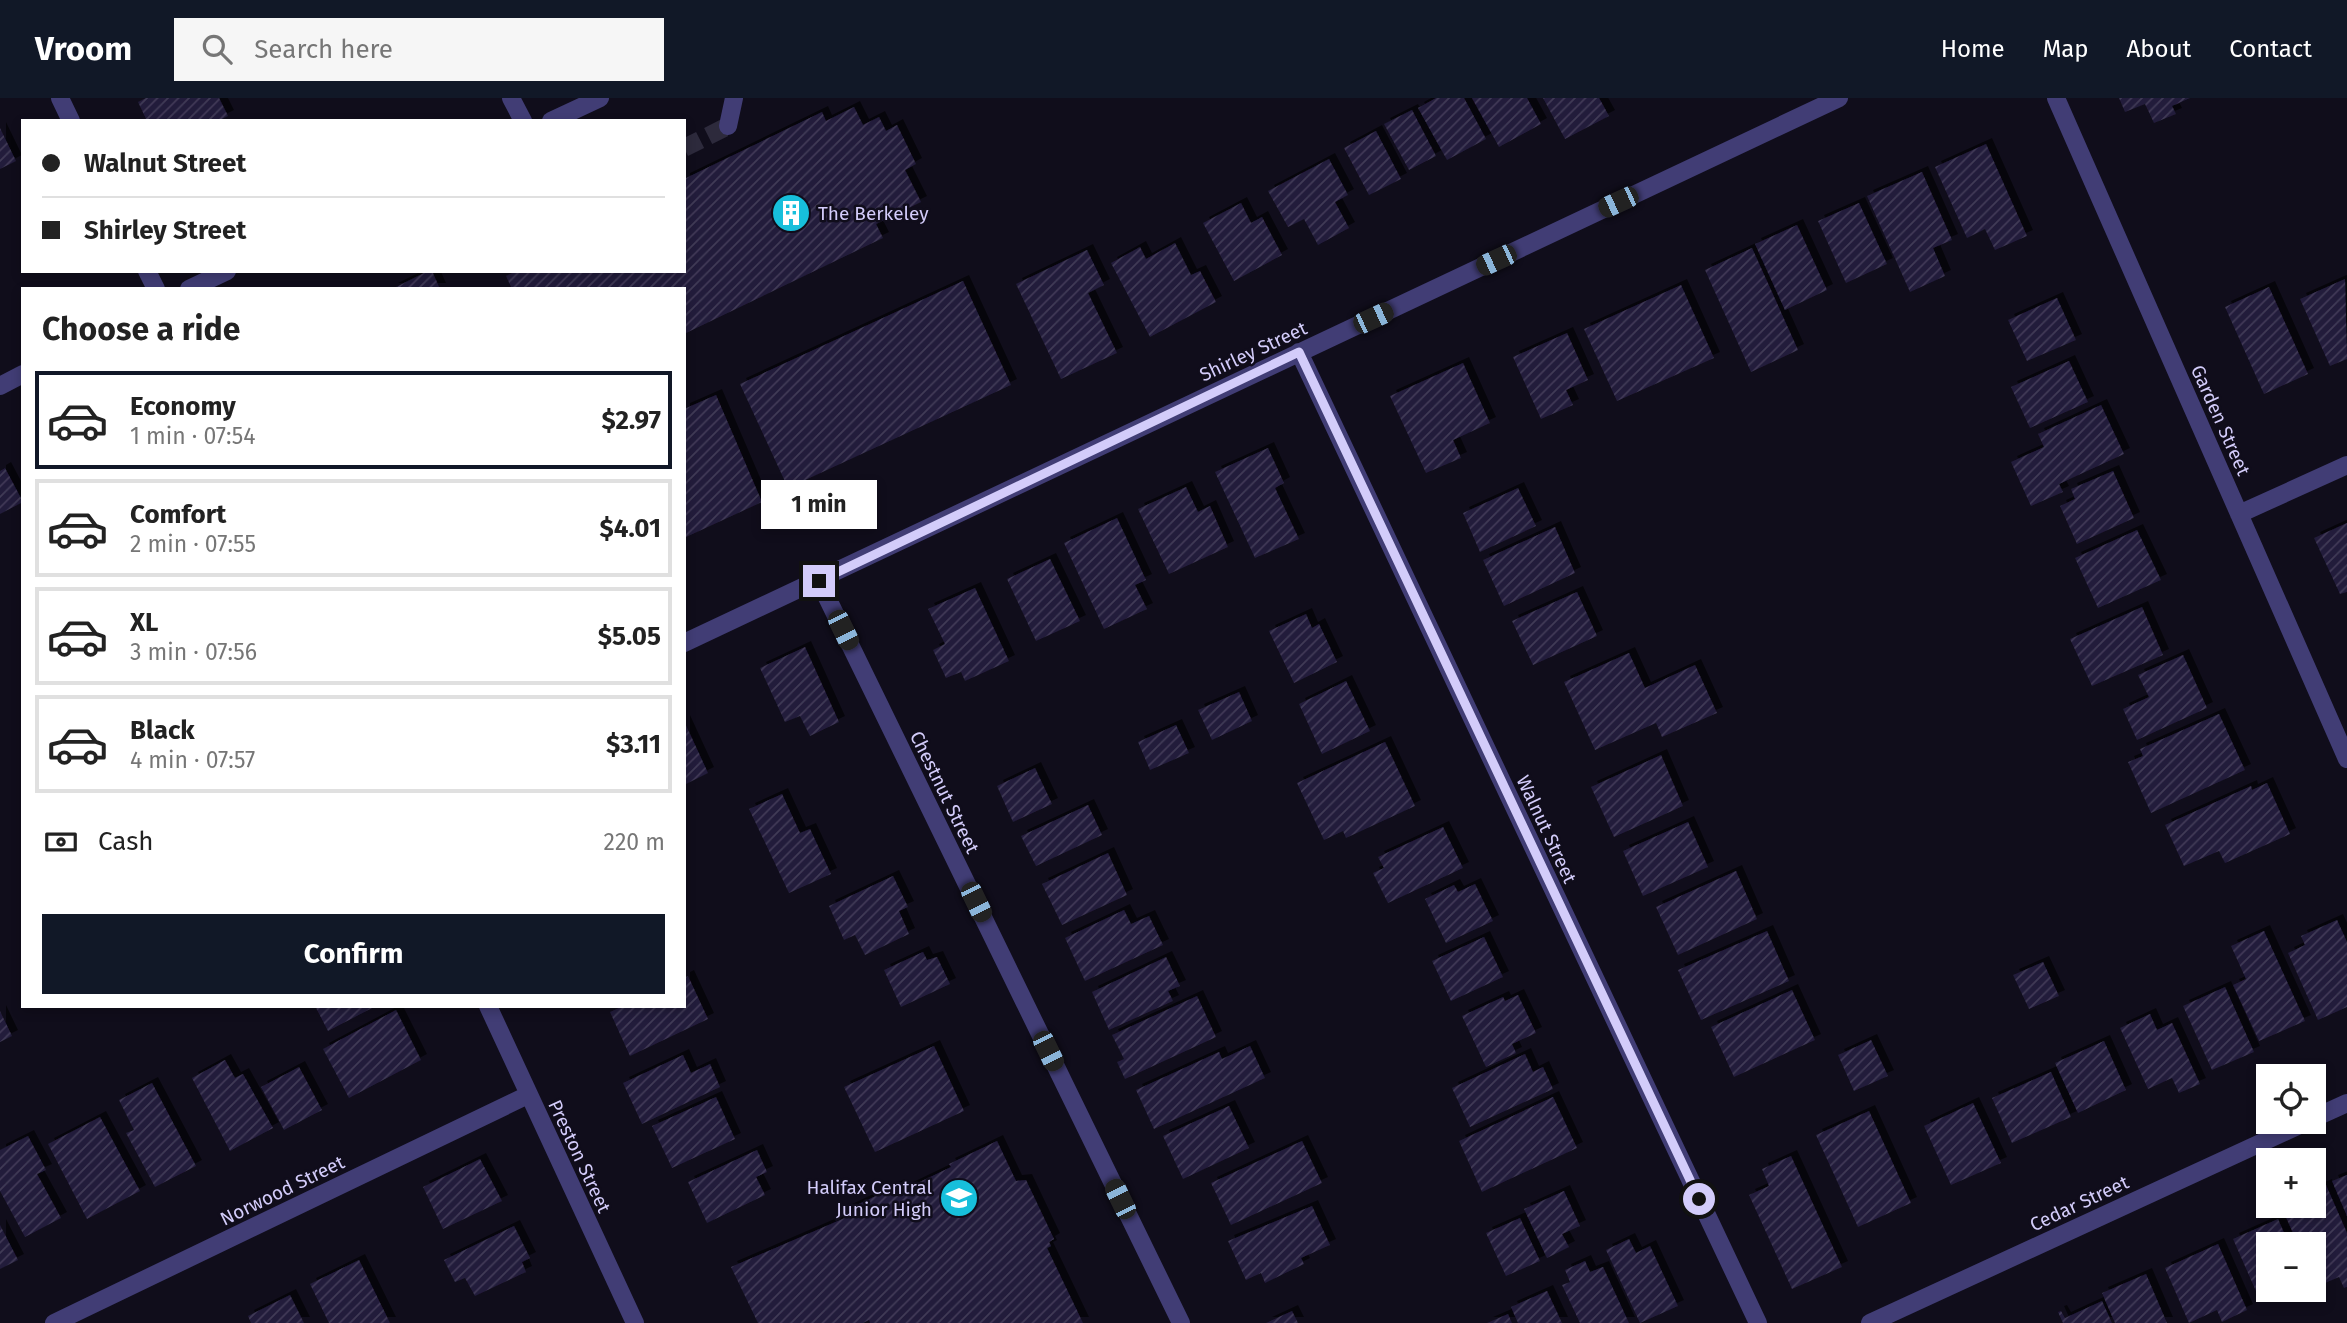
<!DOCTYPE html>
<meta charset="utf-8">
<style>
body{margin:0;font-family:"Fira Sans",sans-serif;background:#f6f6f6;color:#222;height:100vh;display:flex;flex-direction:column;font-size:26px;white-space:nowrap}
*{box-sizing:border-box;margin:0}
p{font-size:23px;color:#767676}
.icon{flex:none;width:38px;height:38px;fill:none;stroke:currentColor;stroke-width:2;stroke-linecap:round;stroke-linejoin:round}
.map{position:relative;flex:1;overflow:hidden}
.panel{position:absolute;left:21px;top:189px;width:665px;height:721px;display:flex;flex-direction:column;background:#fff;border-radius:0px;box-shadow:0 4px 10px #0003}
.panel>*{flex:none}
.hud{position:absolute;left:21px;top:21px;width:665px;height:154px;border-radius:0px;box-shadow:0 4px 10px #0003;display:grid;align-content:center;height:154px;padding:0 21px;background:#fff}
.fabs{position:absolute;left:2256px;top:966px;display:grid;gap:14px}
.fabs a{display:grid;place-items:center;width:70px;height:70px;border-radius:0px;background:#fff;box-shadow:0 4px 10px #0003;font-size:35px}
.end{position:absolute;width:32px;height:32px;margin:-16px;border:9px solid #d3ccfa;background:#111;box-shadow:0 0 0 4px #111}
.from{border-radius:50%}
.bubble{position:absolute;height:49px;border-radius:0px;background:#fff;box-shadow:0 4px 10px #0003;font-size:23px;font-weight:700;line-height:49px;text-align:center}
.car{position:absolute;width:21px;height:42px;margin:-21px -10px;border-radius:9px;box-shadow:0 0 5px 2px #0007;background:linear-gradient(#222 24%,#8ab4d8 0 40%,#222 0 76%,#8ab4d8 0 86%,#222 0)}
.hud b{display:flex;align-items:center;gap:24px;height:66px;font-size:26px}
.hud b+b{border-top:2px solid #e0e0e0}
.hud i{width:18px;height:18px;background:#222}
ul{padding:0;list-style:none}
li{display:flex;align-items:center;gap:21px;height:98px;margin:0 14px 10px;padding:0 7px;border:4px solid #e0e0e0;border-radius:0px}
li div{flex:1}
li b{display:block;font-size:26px}
li em{font-style:normal;font-weight:700}
li.on{border-color:#111827}
li>.icon{width:63px;height:63px;stroke-width:1.5}
h2{padding:0 21px;font-size:32px;line-height:84px}
.pay{display:flex;align-items:center;gap:18px;height:77px;padding:0 21px;font-size:26px}
.pay p{margin-inline-start:auto}
.primary-button{display:flex;gap:14px;margin-top:auto;padding:14px 21px}
.primary-button a{flex:1;height:80px;border-radius:0px;background:#111827;color:#fff;font-size:28px;font-weight:700;line-height:80px;text-align:center}
header{display:flex;align-items:center;gap:42px;box-sizing:border-box;height:98px;padding:0 35px;background:#111827;color:#fff}
header strong{font-size:33px}
nav{display:flex;gap:38px;margin-inline-start:auto;font-size:24px}
.search{width:490px;height:63px;background:#f6f6f6;display:flex;align-items:center;gap:18px;box-sizing:border-box;padding:0 24px;border-radius:0px;color:#767676;font-size:26px}
.map>svg:first-child{display:block}
.building{fill:url(#building-hatch);filter:url(#shadow)}
.lines{fill:none;stroke-linecap:round;stroke-linejoin:round}
.minor-tunnel{stroke:#2d2a3c;stroke-width:18;stroke-dasharray:18 9;stroke-linecap:butt}
.minor{stroke:#413d75;stroke-width:18}
.route{stroke:#d3ccfa;stroke-width:9}
.labels{text-anchor:middle;stroke-width:5;stroke-linejoin:round;paint-order:stroke}
.poi-label{font-size:19px;fill:#d3ccfa;stroke:#100d1b;text-anchor:start}
.street-label{font-size:19px;fill:#d3ccfa;stroke:#100d1b}
</style>
<header>
<strong>Vroom</strong>
<div class="search"><svg class="icon" aria-label="search" viewBox="0 0 24 24"><circle cx="10" cy="10" r="6"/><path d="M15 15l6 6"/></svg>Search here</div>
<nav><a>Home</a><a>Map</a><a>About</a><a>Contact</a></nav>
</header>
<div class="map">
<svg width="2347" height="1225" viewBox="0 0 2347 1225">
<defs>
<pattern id="building-hatch" width="6" height="6" patternUnits="userSpaceOnUse" patternTransform="scale(1.75)"><rect width="6" height="6" fill="#221b3a"/><path d="M-1 1l2-2M0 6l6-6M5 7l2-2" fill="none" stroke="#413b57"/></pattern>
<filter id="shadow"><feDropShadow dx="6" dy="-6" stdDeviation="0" flood-color="#0009"/></filter>
</defs>
<rect width="100%" height="100%" fill="#100d1b"/>
<path class="building" d="M146,0H219L228,18L218,23H147L138,4Z
M1436,0H1464L1486,41L1447,62L1418,10Z
M1472,0H1527L1541,26L1499,49Z
M1543,0H1599L1609,18L1565,41Z
M2119,0H2190L2172,8L2176,16L2154,25L2145,6L2125,14Z
M854,9L863,27L879,19L886,33L897,27L916,66L905,72L921,104L876,126L883,140L684,236V191H512L506,178L516,173H684V81L822,14L826,23Z
M1412,12L1436,58L1409,72L1384,26Z
M0,30L16,63L0,71Z
M1376,33L1401,81L1369,97L1344,50Z
M1986,46L2027,138L1995,152L1985,131L1967,140L1935,69Z
M1329,61L1348,97L1335,104L1349,130L1318,147L1304,121L1288,129L1268,93Z
M1922,74L1952,142L1933,150L1945,178L1910,194L1867,98Z
M1241,105L1251,125L1262,119L1282,157L1234,183L1203,125Z
M1859,105L1887,166L1846,185L1818,123Z
M1797,127L1827,192L1785,212L1755,146Z
M1175,145L1191,177L1200,173L1216,204L1150,239L1111,165L1140,149L1146,161Z
M1752,150L1798,252L1751,274L1705,172Z
M1087,152L1104,187L1088,195L1117,255L1061,281L1016,186Z
M428,173H432L440,191H392Z
M2345,181L2347,261L2330,268L2300,201Z
M963,183L1011,287L788,390L740,286Z
M1681,187L1714,260L1617,303L1584,231Z
M2269,189L2308,276L2264,296L2225,209Z
M2057,200L2076,242L2027,263L2008,222Z
M1567,235L1588,282L1566,292L1573,307L1541,321L1513,259Z
M2069,263L2088,304L2030,330L2011,289Z
M1463,265L1490,325L1453,342L1461,360L1426,375L1390,298Z
M716,297L762,404L684,440V311Z
M2101,307L2124,356L2059,386L2063,394L2031,408L2011,364L2044,349L2038,336Z
M1268,350L1284,385L1275,390L1299,441L1255,460L1215,374Z
M5,370L23,404L0,416V373Z
M2113,373L2134,420L2077,446L2060,408L2075,401L2071,391Z
M1186,389L1198,414L1210,408L1228,449L1169,476L1138,411Z
M1518,390L1536,428L1480,454L1463,415Z
M1117,420L1146,482L1135,487L1147,511L1104,531L1064,445Z
M2347,425V494L2340,496L2314,440Z
M1555,429L1575,475L1504,508L1483,462Z
M2137,432L2161,482L2098,510L2075,460Z
M1050,461L1080,523L1036,543L1007,481Z
M975,490L1009,563L965,583L961,574L946,580L933,552L945,546L928,511Z
M1577,494L1597,538L1533,567L1512,523Z
M2142,509L2163,557L2092,588L2070,541Z
M1306,516L1312,530L1319,526L1337,564L1294,585L1269,533Z
M805,549L839,624L810,638L800,618L785,624L760,570Z
M1629,555L1645,590L1695,567L1717,615L1662,639L1656,625L1595,652L1564,584Z
M2183,557L2207,610L2137,642L2123,611L2149,599L2138,577Z
M1346,583L1370,633L1322,656L1299,606Z
M1239,594L1252,623L1212,642L1198,612Z
M2219,616L2245,672L2151,715L2128,664L2143,658L2140,651Z
M684,623L708,675L684,687Z
M1176,627L1189,655L1150,672L1138,644Z
M1385,644L1415,708L1346,740L1343,733L1324,742L1297,685Z
M1661,657L1683,708L1614,739L1591,689Z
M1035,670L1052,706L1013,724L997,688Z
M2267,685L2290,736L2225,765L2219,753L2184,768L2165,727L2251,688L2252,692Z
M782,696L800,735L810,731L831,776L789,795L749,711Z
M1088,707L1102,737L1036,768L1021,738Z
M1688,724L1708,769L1643,798L1623,753Z
M1443,729L1463,770L1388,805L1373,775L1384,770L1378,759Z
M1108,755L1127,797L1062,827L1042,786Z
M1736,773L1757,821L1678,857L1656,809Z
M893,778L908,809L899,813L909,836L865,857L855,837L844,842L829,808Z
M1475,786L1493,823L1446,845L1425,801L1454,787L1458,794Z
M1124,812L1131,826L1149,818L1163,847L1085,883L1065,840Z
M2337,822L2347,844V909L2318,922L2288,855L2305,847L2301,838Z
M1767,833L1789,883L1701,922L1678,872Z
M2264,833L2305,923L2259,943L2233,887L2246,881L2231,848Z
M1484,839L1503,879L1451,903L1432,863Z
M923,854L927,862L937,859L950,886L901,909L884,872Z
M1166,859L1180,888L1168,893L1173,903L1109,932L1092,894Z
M2043,864L2059,898L2029,911L2013,877Z
M688,878L708,921L630,958L610,914L623,908H684V880Z
M2225,889L2254,954L2212,972L2183,908Z
M1792,892L1815,942L1734,979L1711,929Z
M1518,897L1536,935L1512,946L1516,955L1486,969L1462,918L1503,899L1505,903Z
M1197,898L1216,939L1125,981L1117,964L1124,961L1112,937Z
M315,908H376L328,933Z
M396,912L421,962L349,1000L323,951Z
M0,913L12,938L0,944Z
M2150,916L2157,932L2172,925L2200,986L2179,995L2172,980L2148,991L2120,930Z
M1871,942L1888,978L1854,993L1838,957Z
M2104,943L2126,992L2078,1015L2055,965Z
M934,948L964,1013L875,1054L844,989Z
M1250,948L1265,980L1154,1031L1136,992L1219,954L1222,961Z
M1525,956L1533,974L1543,969L1553,991L1470,1029L1452,990Z
M683,957L691,975L710,966L720,989L642,1026L623,985Z
M225,962L235,980L243,976L273,1030L230,1053L192,980Z
M299,969L322,1012L284,1032L261,989Z
M2051,974L2071,1019L2012,1045L1992,1000Z
M152,985L196,1068L155,1089L126,1035L134,1032L119,1002Z
M716,999L735,1041L672,1070L652,1028Z
M1553,999L1577,1050L1482,1094L1459,1043Z
M1973,1005L2001,1065L1951,1087L1924,1028Z
M1229,1008L1249,1050L1183,1081L1163,1038Z
M1869,1013L1911,1105L1858,1129L1816,1037Z
M100,1019L140,1093L87,1121L48,1046Z
M28,1038L46,1072L37,1076L61,1120L25,1139L0,1093V1052Z
M997,1043L1016,1083L1026,1082L1054,1141L1049,1144L1051,1148L1047,1150L1083,1225H870L869,1222L863,1225H758L731,1169L847,1119L844,1113L899,1087L901,1093L951,1069L949,1066Z
M1302,1043L1322,1085L1231,1127L1211,1085Z
M757,1052L767,1074L756,1079L765,1097L707,1125L688,1084Z
M1791,1058L1842,1169L1792,1191L1749,1097L1769,1088L1762,1071Z
M480,1061L502,1103L443,1131L423,1089Z
M2347,1077V1118L2332,1083Z
M2326,1087L2347,1135V1189L2344,1190L2339,1179L2316,1189L2314,1182V1146H2298L2281,1108H2314V1092Z
M1564,1093L1580,1128L1562,1136L1569,1149L1547,1160L1524,1111Z
M1312,1108L1330,1147L1301,1160L1304,1166L1265,1185L1261,1175L1246,1182L1228,1143Z
M1520,1120L1540,1163L1506,1178L1486,1135Z
M2278,1121L2289,1146H2268V1192H2279L2259,1200L2233,1141Z
M0,1127L18,1162L0,1171Z
M514,1128L530,1160L522,1164L526,1174L475,1198L465,1180L455,1184L444,1162Z
M1629,1141L1636,1155L1650,1148L1678,1208L1640,1225L1606,1152Z
M2218,1146L2247,1212L2222,1224L2217,1212L2189,1225L2165,1170Z
M359,1162L390,1225H329L310,1186Z
M1585,1163L1590,1174L1603,1169L1629,1225H1580L1562,1187L1570,1184L1565,1172Z
M2146,1176L2167,1225H2115L2102,1195Z
M1547,1193L1562,1225H1518L1511,1209Z
M290,1197L304,1225H251L248,1218Z
M2102,1203L2112,1225H2063L2058,1214L2061,1213L2065,1220Z
M1292,1213L1298,1225H1266Z
M1508,1216L1512,1225H1487Z"/>
<g class="lines">
<path class="minor-tunnel" d="M684,50L728,28"/>
<path class="minor" d="M60,0L71,23
M511,0L523,23
M2056,0L2347,661
M551,23L600,0
M728,28L734,0
M147,173L156,191
M189,191L227,173
M1299,254L1758,1225
M0,288L23,276
M2239,416L2347,367
M819,483L1181,1225
M684,545L1839,0
M488,908L635,1225
M2314,1020L2347,1005
M54,1225L528,997
M1870,1225L2306,1024"/>
</g>
<g class="lines">
<path class="route" d="M819,483L1299,254L1699,1101"/>
</g>
<defs>
<symbol id="building-disc" viewBox="-11 -11 22 22"><circle r="9.5" fill="#17bfdb" stroke="#100d1b"/><path d="M-4-6H4V6H1V3H-1V6H-4ZM-2.5-4.3h1.7v1.8h-1.7ZM.8-4.3h1.7v1.8H.8ZM-2.5-1h1.7V.8h-1.7ZM.8-1h1.7V.8H.8Z" fill="#fff"/></symbol>
<symbol id="school-disc" viewBox="-11 -11 22 22"><circle r="9.5" fill="#17bfdb" stroke="#100d1b"/><path d="M0-5L7-2L0 1L-7-2ZM-4 1L0 2.5L4 1V4Q0 6-4 4Z" fill="#fff"/></symbol>
</defs>
<g fill-rule="evenodd">
<use href="#building-disc" x="769" y="93" width="44" height="44"/>
<use href="#school-disc" x="937" y="1078" width="44" height="44"/>
</g>
<g class="labels">
<g class="poi-label">
<text x="818" y="122">The Berkeley</text>
<text x="932" y="1096" text-anchor="end">Halifax Central<tspan x="932" dy="22">Junior High</tspan></text>
</g>
<g class="street-label">
<text transform="translate(1253 253) rotate(-25)" y="7">Shirley Street</text>
<text transform="translate(2221 322) rotate(66)" y="7">Garden Street</text>
<text transform="translate(945 694) rotate(64)" y="7">Chestnut Street</text>
<text transform="translate(1547 731) rotate(65)" y="7">Walnut Street</text>
<text transform="translate(580 1058) rotate(65)" y="7">Preston Street</text>
<text transform="translate(282 1092) rotate(-26)" y="7">Norwood Street</text>
<text transform="translate(2079 1105) rotate(-25)" y="7">Cedar Street</text>
</g>
</g>
</svg>
<div class="fabs">
<a><svg class="icon" aria-label="locate" viewBox="0 0 24 24"><circle cx="12" cy="12" r="6"/><path d="M12 2v4M12 18v4M2 12h4M18 12h4"/></svg></a>
<a>+</a>
<a>−</a>
</div>
<i class="end from" style="left:1699px;top:1101px"></i>
<i class="end" style="left:819px;top:483px"></i>
<div class="bubble" style="left:761px;top:382px;width:116px">1 min</div>
<i class="car" style="left:1618px;top:104px;rotate:245deg"></i>
<i class="car" style="left:1496px;top:162px;rotate:245deg"></i>
<i class="car" style="left:1373px;top:220px;rotate:65deg"></i>
<i class="car" style="left:843px;top:532px;rotate:154deg"></i>
<i class="car" style="left:976px;top:804px;rotate:154deg"></i>
<i class="car" style="left:1048px;top:953px;rotate:154deg"></i>
<i class="car" style="left:1120px;top:1101px;rotate:334deg"></i>
<div class="hud">
<b><i class="from"></i>Walnut Street</b>
<b><i></i>Shirley Street</b>
</div>
<section class="panel">
<h2>Choose a ride</h2>
<ul>
<li class="on"><svg class="icon" aria-label="car" viewBox="0 0 24 24"><path d="M5 17H2v-5l4-1 3-4h7l3 4 3 1v5h-3M9 17h6M6 11h13"/><circle cx="7" cy="17" r="2"/><circle cx="17" cy="17" r="2"/></svg><div><b>Economy</b><p>1 min · 07:54</p></div><em>$2.97</em></li>
<li><svg class="icon" aria-label="car" viewBox="0 0 24 24"><path d="M5 17H2v-5l4-1 3-4h7l3 4 3 1v5h-3M9 17h6M6 11h13"/><circle cx="7" cy="17" r="2"/><circle cx="17" cy="17" r="2"/></svg><div><b>Comfort</b><p>2 min · 07:55</p></div><em>$4.01</em></li>
<li><svg class="icon" aria-label="car" viewBox="0 0 24 24"><path d="M5 17H2v-5l4-1 3-4h7l3 4 3 1v5h-3M9 17h6M6 11h13"/><circle cx="7" cy="17" r="2"/><circle cx="17" cy="17" r="2"/></svg><div><b>XL</b><p>3 min · 07:56</p></div><em>$5.05</em></li>
<li><svg class="icon" aria-label="car" viewBox="0 0 24 24"><path d="M5 17H2v-5l4-1 3-4h7l3 4 3 1v5h-3M9 17h6M6 11h13"/><circle cx="7" cy="17" r="2"/><circle cx="17" cy="17" r="2"/></svg><div><b>Black</b><p>4 min · 07:57</p></div><em>$3.11</em></li>
</ul>
<div class="pay"><svg class="icon" aria-label="cash" viewBox="0 0 24 24"><path d="M3 7h18v10H3z"/><circle cx="12" cy="12" r="2"/></svg>Cash<p>220 m</p></div>
<div class="primary-button"><a>Confirm</a></div>
</section>
</div>
